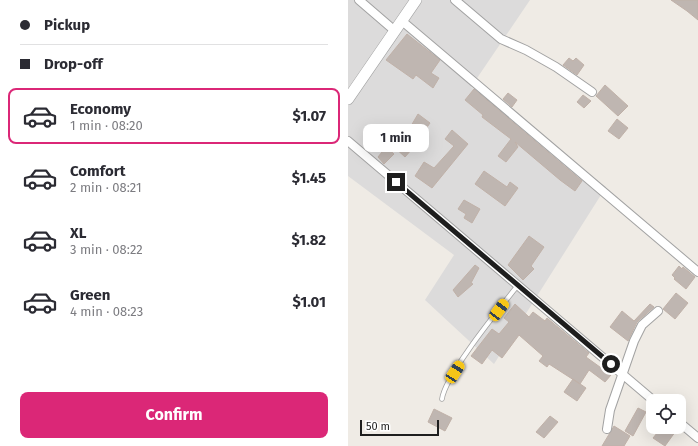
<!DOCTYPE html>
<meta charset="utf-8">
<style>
body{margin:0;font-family:"Fira Sans",sans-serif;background:#f7f7f7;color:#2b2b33;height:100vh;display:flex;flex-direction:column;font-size:15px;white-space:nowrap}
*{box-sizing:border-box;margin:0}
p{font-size:13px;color:#7c7c81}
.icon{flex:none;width:22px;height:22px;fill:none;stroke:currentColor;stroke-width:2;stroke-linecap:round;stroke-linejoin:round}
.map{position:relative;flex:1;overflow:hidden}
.panel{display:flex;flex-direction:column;background:#fff;width:348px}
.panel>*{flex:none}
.guide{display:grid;align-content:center;height:88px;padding:0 20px;background:#fff}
.tools{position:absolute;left:298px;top:394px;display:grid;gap:8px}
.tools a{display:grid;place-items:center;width:40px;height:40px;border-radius:8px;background:#fff;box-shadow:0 4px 16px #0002;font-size:20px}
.scale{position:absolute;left:12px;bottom:10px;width:79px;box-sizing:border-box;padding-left:4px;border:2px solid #1e1e1e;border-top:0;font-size:11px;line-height:14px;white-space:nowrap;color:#1e1e1e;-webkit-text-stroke:3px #fff;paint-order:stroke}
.end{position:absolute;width:18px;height:18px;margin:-9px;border:5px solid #1e1e1e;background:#fff;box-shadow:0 0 0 2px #fff}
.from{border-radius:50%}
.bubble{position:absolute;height:28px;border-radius:8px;background:#fff;box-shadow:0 4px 16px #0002;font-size:13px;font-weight:700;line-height:28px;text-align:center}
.car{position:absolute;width:12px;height:24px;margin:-12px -6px;border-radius:5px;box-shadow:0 0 3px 1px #0007;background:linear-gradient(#f5c518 24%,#345 0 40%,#f5c518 0 76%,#345 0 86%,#f5c518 0)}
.guide b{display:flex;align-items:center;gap:14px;height:38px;font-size:15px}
.guide b+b{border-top:1px solid #e1e1e2}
.guide i{width:10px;height:10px;background:#2b2b33}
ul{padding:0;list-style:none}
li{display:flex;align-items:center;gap:12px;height:56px;margin:0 8px 6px;padding:0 12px;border:2px solid transparent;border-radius:8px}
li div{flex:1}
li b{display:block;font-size:15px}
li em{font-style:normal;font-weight:700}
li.active{border-color:#db2777}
li>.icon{width:36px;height:36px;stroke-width:1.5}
.primary-button{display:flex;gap:8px;margin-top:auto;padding:8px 20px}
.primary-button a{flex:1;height:46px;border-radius:8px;background:#db2777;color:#fff;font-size:16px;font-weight:700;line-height:46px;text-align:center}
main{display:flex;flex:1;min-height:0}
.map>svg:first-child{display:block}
.residential{fill:#dcdbdb}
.building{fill:#bfb6b1;stroke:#c0b1a8}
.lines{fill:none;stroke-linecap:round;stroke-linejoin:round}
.service-casing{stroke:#a2a2a2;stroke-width:5.5}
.minor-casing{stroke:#a2a2a2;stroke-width:10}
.tertiary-casing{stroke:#a2a2a2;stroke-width:12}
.service{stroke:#fff;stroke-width:4}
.minor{stroke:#fff;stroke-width:8}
.tertiary{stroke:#fff;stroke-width:11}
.route{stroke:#1e1e1e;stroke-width:5}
</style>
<main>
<section class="panel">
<div class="guide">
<b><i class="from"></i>Pickup</b>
<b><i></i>Drop-off</b>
</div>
<ul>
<li class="active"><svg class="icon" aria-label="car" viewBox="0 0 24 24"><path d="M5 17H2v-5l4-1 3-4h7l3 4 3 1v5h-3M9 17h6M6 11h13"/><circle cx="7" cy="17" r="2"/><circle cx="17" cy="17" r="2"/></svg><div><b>Economy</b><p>1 min · 08:20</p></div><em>$1.07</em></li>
<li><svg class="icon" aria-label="car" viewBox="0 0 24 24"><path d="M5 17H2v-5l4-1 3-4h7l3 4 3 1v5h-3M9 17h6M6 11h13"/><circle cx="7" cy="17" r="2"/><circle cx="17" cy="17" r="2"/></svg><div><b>Comfort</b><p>2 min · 08:21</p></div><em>$1.45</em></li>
<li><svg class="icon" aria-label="car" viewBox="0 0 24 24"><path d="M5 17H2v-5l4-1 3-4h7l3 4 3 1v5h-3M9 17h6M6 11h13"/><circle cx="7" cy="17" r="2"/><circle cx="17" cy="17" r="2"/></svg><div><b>XL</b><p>3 min · 08:22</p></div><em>$1.82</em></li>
<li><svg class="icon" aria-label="car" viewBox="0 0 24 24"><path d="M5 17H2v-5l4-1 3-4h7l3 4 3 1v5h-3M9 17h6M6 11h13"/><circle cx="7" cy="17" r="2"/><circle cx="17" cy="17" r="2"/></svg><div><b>Green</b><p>4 min · 08:23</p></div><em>$1.01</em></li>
</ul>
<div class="primary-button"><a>Confirm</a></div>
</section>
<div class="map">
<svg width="350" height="446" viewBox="0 0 350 446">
<rect width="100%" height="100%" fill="#efebe5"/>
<path class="residential" d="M0,0H182L123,87L258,187L146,364L77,300L106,255L0,176Z"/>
<path class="building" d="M323,0H350V20L339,11Z
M59,34L92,60L83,73L91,78L85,88L68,75L65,79L38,60Z
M221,58L225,61L228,58L236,65L229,75L215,65Z
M257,85L280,106L270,116L248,96Z
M126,89L234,181L227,191L212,180L167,142L170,147L158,162L150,156L163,139L134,117L135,115L117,100Z
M160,93L169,100L164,107L155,99Z
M235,95L243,101L236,108L229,102Z
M70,114L82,123L70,140L71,141L57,157L45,146L63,126Z
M269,119L280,128L271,139L260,131Z
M104,130L120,144L84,188L67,176L76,162L86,168L106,146L97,139Z
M38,147L46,154L36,164L30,157Z
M136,171L159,187L162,182L170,188L157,206L127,184Z
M116,200L132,209L124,223L116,218L118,214L110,209Z
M181,236L196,247L183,266L186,269L175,280L160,265Z
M127,265L131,268L123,283L125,284L110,297L105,290Z
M331,266L334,269L335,267L347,277L338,289L326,279L327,278L324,275Z
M328,293L340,303L327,319L315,309Z
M167,304L181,317L185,312L197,321L199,318L241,353L238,357L263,375L257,382L241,370L232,384L201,364L199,367L191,361L195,356L171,335L154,358L144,350L134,364L123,356L144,329L151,334L161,322L156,318Z
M302,304L306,307L289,322L280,341L262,327L274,311L286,321Z
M225,379L238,388L229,401L216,392Z
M290,408L298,412L285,436L277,431Z
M86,409L104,418L97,431L80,422Z
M202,416L210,422L196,438L188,432Z
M266,426L282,436L276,446H254Z
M314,427L330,428L317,446L305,438Z"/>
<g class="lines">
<defs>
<path id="service" d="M94,399C97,375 152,308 170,285"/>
<path id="minor" d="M11,0L47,31
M107,0L153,39L178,50L208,67L244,92
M54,21L350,272
M0,141L306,401
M331,422L350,438
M259,429L262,410L286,341L294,325L310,311"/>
<path id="tertiary" d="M0,99L68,0"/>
</defs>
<use href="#service" class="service-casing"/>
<use href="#minor" class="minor-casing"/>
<use href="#tertiary" class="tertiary-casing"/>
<use href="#service" class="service"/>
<use href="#minor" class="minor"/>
<use href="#tertiary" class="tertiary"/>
</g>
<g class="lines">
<path class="route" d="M48,182L263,364"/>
</g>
</svg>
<div class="tools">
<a><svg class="icon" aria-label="locate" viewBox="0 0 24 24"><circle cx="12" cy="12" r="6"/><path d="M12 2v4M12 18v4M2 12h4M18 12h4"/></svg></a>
</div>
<div class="scale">50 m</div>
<i class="end from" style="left:263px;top:364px"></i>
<i class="end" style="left:48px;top:182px"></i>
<div class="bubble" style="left:15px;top:124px;width:66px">1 min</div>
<i class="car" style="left:151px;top:310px;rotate:37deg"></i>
<i class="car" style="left:107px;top:372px;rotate:33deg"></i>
</div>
</main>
